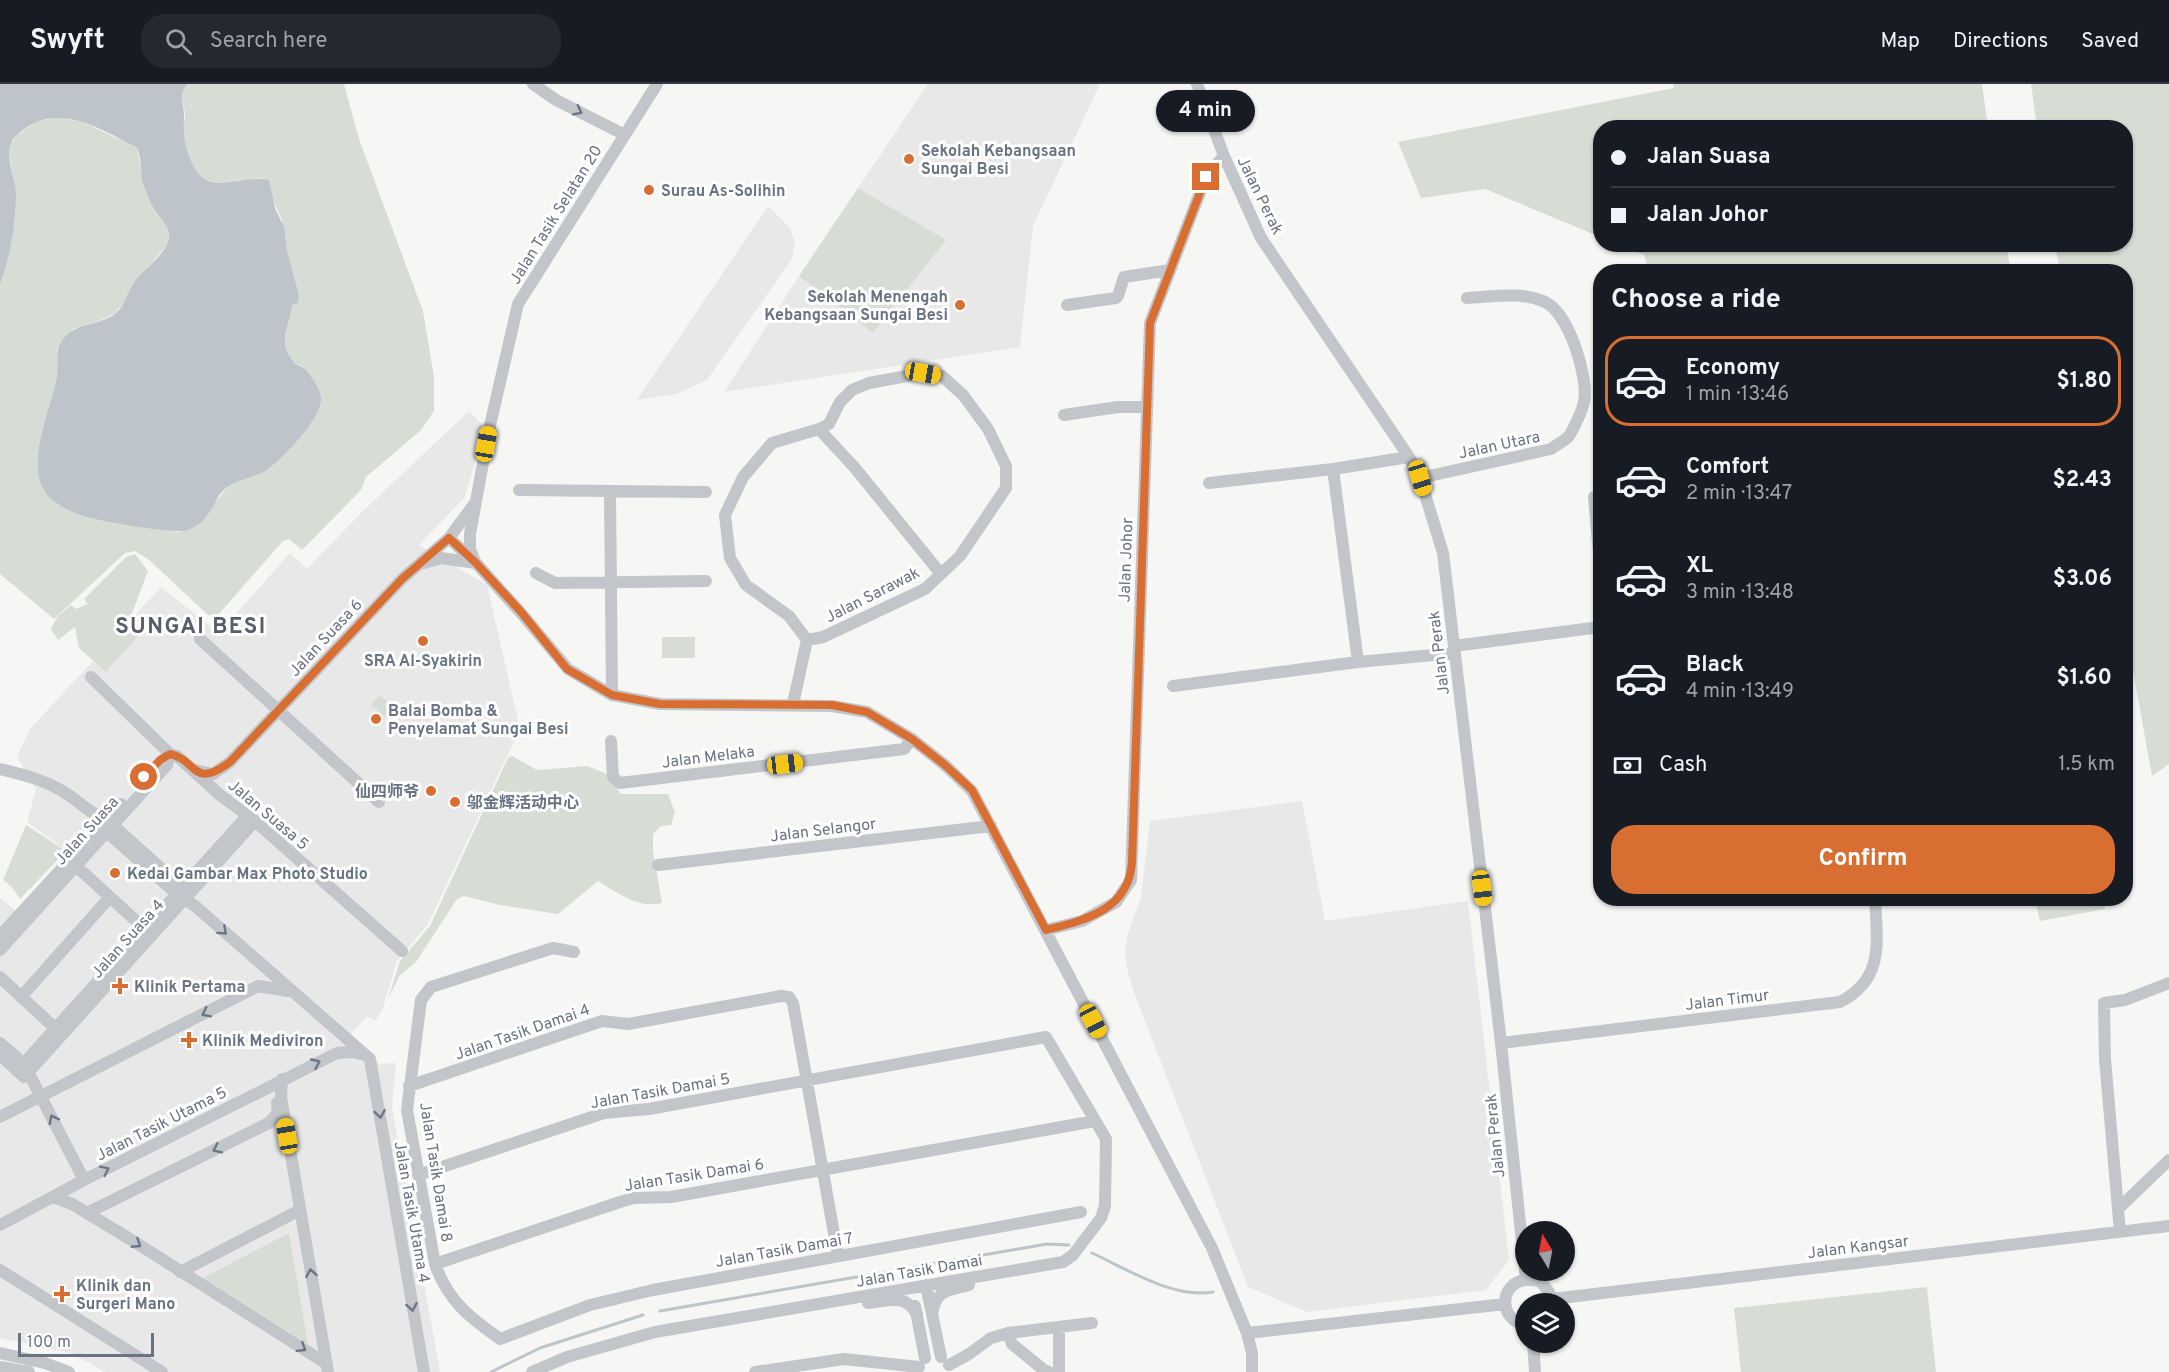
<!DOCTYPE html>
<meta charset="utf-8">
<style>
body{margin:0;font-family:Overpass,"Noto Sans SC",sans-serif;background:#242831;color:#f1f3f6;height:100vh;display:flex;flex-direction:column;font-size:22px;white-space:nowrap}
*{box-sizing:border-box;margin:0}
p{font-size:20px;color:#9ea1a6}
.icon{flex:none;width:33px;height:33px;fill:none;stroke:currentColor;stroke-width:2;stroke-linecap:round;stroke-linejoin:round}
.map{position:relative;flex:1;overflow:hidden}
.drawer{position:absolute;left:1593px;top:180px;width:540px;height:642px;display:flex;flex-direction:column;background:#171b24;border-radius:24px;box-shadow:0 2px 4px #0004}
.drawer>*{flex:none}
.banner{position:absolute;left:1593px;top:36px;width:540px;height:132px;border-radius:24px;box-shadow:0 2px 4px #0004;display:grid;align-content:center;height:132px;padding:0 18px;background:#171b24}
.needle{width:39px;rotate:350deg}
.tools{position:absolute;left:1515px;top:1137px;display:grid;gap:12px}
.tools a{display:grid;place-items:center;width:60px;height:60px;border-radius:50%;background:#171b24;box-shadow:0 2px 4px #0004;font-size:30px}
.scale{position:absolute;left:18px;bottom:15px;width:136px;box-sizing:border-box;padding-left:6px;border:3px solid #687383;border-top:0;font-size:16px;line-height:21px;white-space:nowrap;color:#687383;-webkit-text-stroke:4px #fff;paint-order:stroke}
.end{position:absolute;width:27px;height:27px;margin:-14px;border:8px solid #d96e32;background:#fff;box-shadow:0 0 0 3px #fff}
.from{border-radius:50%}
.bubble{position:absolute;height:42px;border-radius:21px;background:#171b24;box-shadow:0 2px 4px #0004;font-size:20px;font-weight:700;line-height:42px;text-align:center}
.car{position:absolute;width:18px;height:36px;margin:-18px -9px;border-radius:8px;box-shadow:0 0 4px 2px #0007;background:linear-gradient(#f5c518 24%,#345 0 40%,#f5c518 0 76%,#345 0 86%,#f5c518 0)}
.banner b{display:flex;align-items:center;gap:21px;height:57px;font-size:22px}
.banner b+b{border-top:2px solid #363941}
.banner i{width:15px;height:15px;background:#f1f3f6}
ul{padding:0;list-style:none}
li{display:flex;align-items:center;gap:18px;height:90px;margin:0 12px 9px;padding:0 6px;border:3px solid transparent;border-radius:24px}
li div{flex:1}
li b{display:block;font-size:22px}
li em{font-style:normal;font-weight:700}
li.on{border-color:#d96e32}
li>.icon{width:54px;height:54px;stroke-width:1.5}
h2{padding:0 18px;font-size:27px;line-height:72px}
.pay{display:flex;align-items:center;gap:15px;height:66px;padding:0 18px;font-size:22px}
.pay p{margin-inline-start:auto}
.action{display:flex;gap:12px;margin-top:auto;padding:12px 18px}
.action a{flex:1;height:69px;border-radius:24px;background:#d96e32;color:#fff;font-size:24px;font-weight:700;line-height:69px;text-align:center}
header{display:flex;align-items:center;gap:36px;box-sizing:border-box;height:84px;padding:0 30px;background:#171b24;border-bottom:2px solid #363941}
header strong{font-size:28px}
nav{display:flex;gap:33px;margin-inline-start:auto;font-size:21px}
.search{width:420px;height:54px;background:#242831;display:flex;align-items:center;gap:15px;box-sizing:border-box;padding:0 21px;border-radius:24px;color:#9ea1a6;font-size:22px}
.map>svg:first-child{display:block}
.built{fill:#e7e8e7}
.green{fill:#d7ddd5}
.water{fill:#bdc4ca}
.lines{fill:none;stroke-linecap:round;stroke-linejoin:round}
.stream{stroke:#bdc4ca;stroke-width:3}
.minor{stroke:#c2c5c9;stroke-width:12}
.oneway{stroke:#6c7786}
.route{stroke:#d96e32;stroke-width:8}
.poi-dot{fill:#d96e32;stroke:#fff;stroke-width:2}
.labels{text-anchor:middle;stroke-width:6;stroke-linejoin:round;paint-order:stroke}
.poi-label{font-size:16px;font-weight:bold;fill:#687383;stroke:#fff;text-anchor:start}
.street-label{font-size:16px;fill:#687383;stroke:#fff}
.district-label{font-size:22px;font-weight:bold;letter-spacing:1.5px;fill:#555d69;stroke:#fff}
</style>
<header>
<strong>Swyft</strong>
<div class="search"><svg class="icon" aria-label="search" viewBox="0 0 24 24"><circle cx="10" cy="10" r="6"/><path d="M15 15l6 6"/></svg>Search here</div>
<nav><a>Map</a><a>Directions</a><a>Saved</a></nav>
</header>
<div class="map">
<svg width="2169" height="1288" viewBox="0 0 2169 1288">
<rect width="100%" height="100%" fill="#f6f7f4"/>
<path class="built" d="M928,0H1100L1033,142L1020,263L724,308L799,192L873,249L945,156L858,104Z
M768,122L790,144L795,158L792,175L707,296L676,310L637,316Z
M469,327L485,344L465,413L419,461L487,501L520,645L428,840L397,877L382,927L375,937L367,932L349,952L373,973L379,980L396,979L392,1023L440,1288H105L71,1269L0,1254V814L16,827L70,769L27,738L36,705L17,673L30,645L161,503L219,549L290,469L307,485L363,427Z
M1302,717L1325,837L1468,817L1509,1176L1486,1206L1307,1228L1248,1203L1133,906L1127,884L1125,869L1128,850L1141,813L1150,737Z"/>
<path class="green" d="M188,0H344L359,55L423,227L434,293V327L421,346L366,393L361,406L302,466L289,455L283,457L218,531H208L148,475L135,467L125,469L54,535L0,490V200L15,137L16,109L9,70L11,60L16,52L36,38L58,33L83,38L137,64L145,107L157,131L169,144L170,150L169,159L135,198L129,213L114,230L97,238L74,245L57,265L58,290L41,356L39,371L38,387L43,405L57,420L79,431L180,448L218,415L229,401L288,366L311,338L321,320V311L307,288L301,281L295,280C276,257 289,246 292,220L294,219L299,211L287,166L282,136L273,116L259,94C242,97 220,103 204,95C193,90 184,60 183,49C183,43 185,37 185,30C184,19 178,9 188,0Z
M1673,0H1982L1988,43L1600,44V153L1485,105L1421,114L1398,58L1674,4Z
M2031,0H2169V680L2152,692L2126,548V188L2060,187L2055,161L2126,160V44L2037,43Z
M858,104L946,156L873,249L799,192Z
M1619,161H2006L2011,187H1649L1644,171Z
M135,470L148,487L131,532L144,542C135,559 118,573 106,588L79,564L75,543L58,556L51,545L57,533L71,521L76,525L88,520L84,515L126,473Z
M662,553H695V574H662Z
M380,611L400,629L391,638L371,621Z
M512,672L537,686L587,682L607,690L621,710H668L675,728L671,741L661,742L653,750V767L662,819C638,825 618,809 598,797L558,830L500,821L464,812L457,815L416,878L400,891L388,915L400,877L430,842L508,674Z
M26,741L66,767L20,815L12,803L3,796Z
M2035,815H2103L2105,825L2040,837Z
M289,1149L308,1260L203,1194Z
M1927,1203L1936,1288H1741L1734,1224Z"/>
<path class="water" d="M0,0H188C177,10 185,22 184,35C183,51 185,62 191,77C207,116 239,90 269,96L275,124L284,143L287,166L299,211L298,219L292,221C289,246 276,257 295,280C305,282 308,289 314,297C318,304 322,310 321,318C318,337 284,373 268,385C256,394 239,394 227,403C211,416 213,436 188,446C175,451 92,436 77,430C68,426 57,421 50,414C21,385 52,325 57,292C59,280 54,267 62,257C73,240 93,242 110,233C125,225 127,209 135,197C144,185 166,170 169,155C172,143 159,135 154,125C149,115 144,106 142,95C141,85 141,74 137,64C104,47 62,19 26,44C20,48 13,53 11,60C5,75 16,95 16,110C16,139 10,173 0,200Z"/>
<g class="lines">
<path class="stream" d="M1092,1169C1127,1185 1173,1215 1213,1208
M914,1183L1047,1160L1069,1161
M660,1227L891,1187
M491,1288L540,1264L643,1231"/>
<path class="minor" d="M533,0L556,16L625,51
M1197,0L1224,72L1261,154L1409,373L1420,394L1443,469L1501,959L1526,1196
M1067,221L1116,214L1118,212L1124,193L1170,186
M1064,331L1118,323H1147
M819,345L855,384L941,490
M1333,385L1358,578
M1420,394L1551,365C1556,361 1565,357 1569,352C1573,346 1583,325 1584,318C1589,294 1569,229 1545,218C1521,207 1492,213 1467,214
M1209,399L1333,385L1409,373
M519,406L706,408
M610,407L612,611
M1600,413H1594L1600,480
M449,454L476,479L521,529L568,585L612,611L660,620L832,622L867,628L912,655L946,682L972,707L1212,1164L1247,1249L1252,1269V1288
M475,478L470,465V450L489,346L518,220L657,0
M424,479L441,474L476,479
M536,489L555,499L706,497
M200,555L379,718
M1454,562L1600,543
M91,593L170,670L177,672L220,711L255,737L402,867
M1173,602L1358,578L1455,569
M793,620L807,556L823,553L925,505L960,472L1006,404V382L988,345L963,311L942,292L923,289L869,299L852,306L840,318L829,340L819,345L772,359L743,393L725,431L730,474L746,501L789,532L807,556
M611,657L613,693L620,699L904,665L912,655
M0,685C24,691 46,696 67,710C81,719 90,730 106,735L176,798
M195,686L213,690L230,678L402,495L449,454L475,419
M94,731L100,742L177,810L195,822L370,975L424,1288
M658,781L991,742
M76,782L145,845
M1046,846L1082,837L1116,818L1131,796L1150,239L1206,93L1224,72
M0,852L121,720
M0,866L167,681L170,670
M574,868L553,864L431,903L421,916L407,1026L435,1180C448,1217 469,1233 500,1255L590,1221L653,1206L1081,1128
M0,893L56,945
M21,913L110,813
M0,959L24,980L84,1096
M1501,959L1840,918C1885,895 1877,857 1875,814
M0,971L23,992
M17,987L248,731
M24,993L255,737
M282,995L281,1013L328,1288
M409,1002L602,937L628,940L781,912L789,913L793,919L838,1172
M0,1033L258,902L288,907
M418,1091L604,1029L649,1025L1046,953L1106,1055L1105,1122L1101,1134L1073,1171L1063,1178L655,1248L567,1273L532,1288
M53,1113L72,1120L130,1155L327,1280
M2118,1125L2105,975L2104,919L2125,916L2169,899
M87,1129L269,1039L278,1029L277,1019
M0,1141L84,1096L337,969L352,968L365,971
M2120,1148L2118,1125L2169,1076
M435,1180L623,1117L634,1114L671,1113L1095,1037
M0,1186L162,1288
M180,1188L300,1126
M926,1201L941,1273
M1552,1215L2169,1142
M868,1219C889,1217 904,1209 917,1230
M915,1222L925,1274
M932,1230C936,1205 948,1207 969,1201
M1526,1241C1499,1237 1498,1200 1525,1196C1530,1195 1535,1197 1540,1197C1546,1204 1552,1210 1552,1220
M1059,1244V1288
M1008,1249L1012,1260L1044,1286L1049,1288
M1247,1249L1505,1220
M1533,1258L1535,1288
M0,1269L45,1279L69,1288
M949,1281L969,1270L991,1254L1008,1249L1092,1239
M0,1283L29,1288
M755,1288L844,1275L919,1283"/>
</g>
<defs><path id="oneway-chevron" d="M-2-3.5L2.5 0L-2 3.5" fill="none" stroke-width="1.6" stroke-linecap="round" stroke-linejoin="round" transform="scale(1.5)"/></defs>
<g class="oneway">
<use href="#oneway-chevron" transform="translate(578 27) rotate(27)"/>
<use href="#oneway-chevron" transform="translate(223 847) rotate(42)"/>
<use href="#oneway-chevron" transform="translate(206 929) rotate(153)"/>
<use href="#oneway-chevron" transform="translate(316 979) rotate(-25)"/>
<use href="#oneway-chevron" transform="translate(380 1030) rotate(80)"/>
<use href="#oneway-chevron" transform="translate(53 1035) rotate(-117)"/>
<use href="#oneway-chevron" transform="translate(217 1065) rotate(154)"/>
<use href="#oneway-chevron" transform="translate(105 1086) rotate(-26)"/>
<use href="#oneway-chevron" transform="translate(137 1160) rotate(33)"/>
<use href="#oneway-chevron" transform="translate(311 1189) rotate(-100)"/>
<use href="#oneway-chevron" transform="translate(412 1223) rotate(80)"/>
<use href="#oneway-chevron" transform="translate(302 1264) rotate(32)"/>
</g>
<g class="lines">
<path class="route" d="M144,693L160,676L170,670C198,676 192,706 230,678L402,495L449,454L476,479L522,529L567,585L612,611L660,620L832,621L867,628L912,655L946,682L972,706L1046,846C1085,836 1129,826 1132,778L1150,239L1206,93"/>
</g>
<g class="poi-dot">
<circle cx="909" cy="75" r="6"/>
<circle cx="649" cy="106" r="6"/>
<circle cx="960" cy="221" r="6"/>
<circle cx="423" cy="557" r="6"/>
<circle cx="376" cy="635" r="6"/>
<circle cx="431" cy="707" r="6"/>
<circle cx="455" cy="718" r="6"/>
<circle cx="115" cy="789" r="6"/>
<path d="M117 893h6v6h6v6h-6v6h-6v-6h-6v-6h6z"/>
<path d="M186 947h6v6h6v6h-6v6h-6v-6h-6v-6h6z"/>
<path d="M59 1201h6v6h6v6h-6v6h-6v-6h-6v-6h6z"/>
</g>
<g class="labels">
<g class="poi-label">
<text x="921" y="72">Sekolah Kebangsaan<tspan x="921" dy="18">Sungai Besi</tspan></text>
<text x="661" y="112">Surau As-Solihin</text>
<text x="948" y="218" text-anchor="end">Sekolah Menengah<tspan x="948" dy="18">Kebangsaan Sungai Besi</tspan></text>
<text x="423" y="582" text-anchor="middle">SRA Al-Syakirin</text>
<text x="388" y="632">Balai Bomba &amp;<tspan x="388" dy="18">Penyelamat Sungai Besi</tspan></text>
<text x="419" y="713" text-anchor="end">仙四师爷</text>
<text x="467" y="724">邬金辉活动中心</text>
<text x="127" y="795">Kedai Gambar Max Photo Studio</text>
<text x="134" y="908">Klinik Pertama</text>
<text x="202" y="962">Klinik Mediviron</text>
<text x="76" y="1207">Klinik dan<tspan x="76" dy="18">Surgeri Mano</tspan></text>
</g>
<g class="street-label">
<text transform="translate(1261 111) rotate(64)" y="6">Jalan Perak</text>
<text transform="translate(555 130) rotate(-58)" y="6">Jalan Tasik Selatan 20</text>
<text transform="translate(1499 360) rotate(-12)" y="6">Jalan Utara</text>
<text transform="translate(1125 476) rotate(-88)" y="6">Jalan Johor</text>
<text transform="translate(872 510) rotate(-27)" y="6">Jalan Sarawak</text>
<text transform="translate(325 553) rotate(-47)" y="6">Jalan Suasa 6</text>
<text transform="translate(1438 569) rotate(-97)" y="6">Jalan Perak</text>
<text transform="translate(708 672) rotate(-7)" y="6">Jalan Melaka</text>
<text transform="translate(269 730) rotate(40)" y="6">Jalan Suasa 5</text>
<text transform="translate(823 745) rotate(-7)" y="6">Jalan Selangor</text>
<text transform="translate(86 746) rotate(-48)" y="6">Jalan Suasa</text>
<text transform="translate(127 854) rotate(-48)" y="6">Jalan Suasa 4</text>
<text transform="translate(1727 915) rotate(-7)" y="6">Jalan Timur</text>
<text transform="translate(522 947) rotate(-19)" y="6">Jalan Tasik Damai 4</text>
<text transform="translate(660 1006) rotate(-10)" y="6">Jalan Tasik Damai 5</text>
<text transform="translate(161 1039) rotate(-27)" y="6">Jalan Tasik Utama 5</text>
<text transform="translate(1494 1052) rotate(-96)" y="6">Jalan Perak</text>
<text transform="translate(437 1088) rotate(81)" y="6">Jalan Tasik Damai 8</text>
<text transform="translate(694 1090) rotate(-9)" y="6">Jalan Tasik Damai 6</text>
<text transform="translate(413 1128) rotate(80)" y="6">Jalan Tasik Utama 4</text>
<text transform="translate(1858 1162) rotate(-7)" y="6">Jalan Kangsar</text>
<text transform="translate(784 1165) rotate(-10)" y="6">Jalan Tasik Damai 7</text>
<text transform="translate(919 1186) rotate(-10)" y="6">Jalan Tasik Damai</text>
</g>
<g class="district-label">
<text x="191" y="549">SUNGAI BESI</text>
</g>
</g>
</svg>
<div class="tools">
<a><svg class="needle" viewBox="-14 -14 28 28"><path d="M0-13l5 13h-10z" fill="#e53935"/><path d="M0 13l5-13h-10z" fill="#9ea1a6"/></svg></a>
<a><svg class="icon" aria-label="layers" viewBox="0 0 24 24"><path d="M12 4l9 5-9 5-9-5zM3 14l9 5 9-5"/></svg></a>
</div>
<div class="scale">100 m</div>
<i class="end from" style="left:144px;top:693px"></i>
<i class="end" style="left:1206px;top:93px"></i>
<div class="bubble" style="left:1156px;top:6px;width:99px">4 min</div>
<i class="car" style="left:923px;top:289px;rotate:100deg"></i>
<i class="car" style="left:486px;top:360px;rotate:10deg"></i>
<i class="car" style="left:1420px;top:394px;rotate:163deg"></i>
<i class="car" style="left:785px;top:680px;rotate:83deg"></i>
<i class="car" style="left:1482px;top:804px;rotate:173deg"></i>
<i class="car" style="left:1093px;top:937px;rotate:152deg"></i>
<i class="car" style="left:287px;top:1052px;rotate:351deg"></i>
<div class="banner">
<b><i class="from"></i>Jalan Suasa</b>
<b><i></i>Jalan Johor</b>
</div>
<section class="drawer">
<h2>Choose a ride</h2>
<ul>
<li class="on"><svg class="icon" aria-label="car" viewBox="0 0 24 24"><path d="M5 17H2v-5l4-1 3-4h7l3 4 3 1v5h-3M9 17h6M6 11h13"/><circle cx="7" cy="17" r="2"/><circle cx="17" cy="17" r="2"/></svg><div><b>Economy</b><p>1 min · 13:46</p></div><em>$1.80</em></li>
<li><svg class="icon" aria-label="car" viewBox="0 0 24 24"><path d="M5 17H2v-5l4-1 3-4h7l3 4 3 1v5h-3M9 17h6M6 11h13"/><circle cx="7" cy="17" r="2"/><circle cx="17" cy="17" r="2"/></svg><div><b>Comfort</b><p>2 min · 13:47</p></div><em>$2.43</em></li>
<li><svg class="icon" aria-label="car" viewBox="0 0 24 24"><path d="M5 17H2v-5l4-1 3-4h7l3 4 3 1v5h-3M9 17h6M6 11h13"/><circle cx="7" cy="17" r="2"/><circle cx="17" cy="17" r="2"/></svg><div><b>XL</b><p>3 min · 13:48</p></div><em>$3.06</em></li>
<li><svg class="icon" aria-label="car" viewBox="0 0 24 24"><path d="M5 17H2v-5l4-1 3-4h7l3 4 3 1v5h-3M9 17h6M6 11h13"/><circle cx="7" cy="17" r="2"/><circle cx="17" cy="17" r="2"/></svg><div><b>Black</b><p>4 min · 13:49</p></div><em>$1.60</em></li>
</ul>
<div class="pay"><svg class="icon" aria-label="cash" viewBox="0 0 24 24"><path d="M3 7h18v10H3z"/><circle cx="12" cy="12" r="2"/></svg>Cash<p>1.5 km</p></div>
<div class="action"><a>Confirm</a></div>
</section>
</div>
